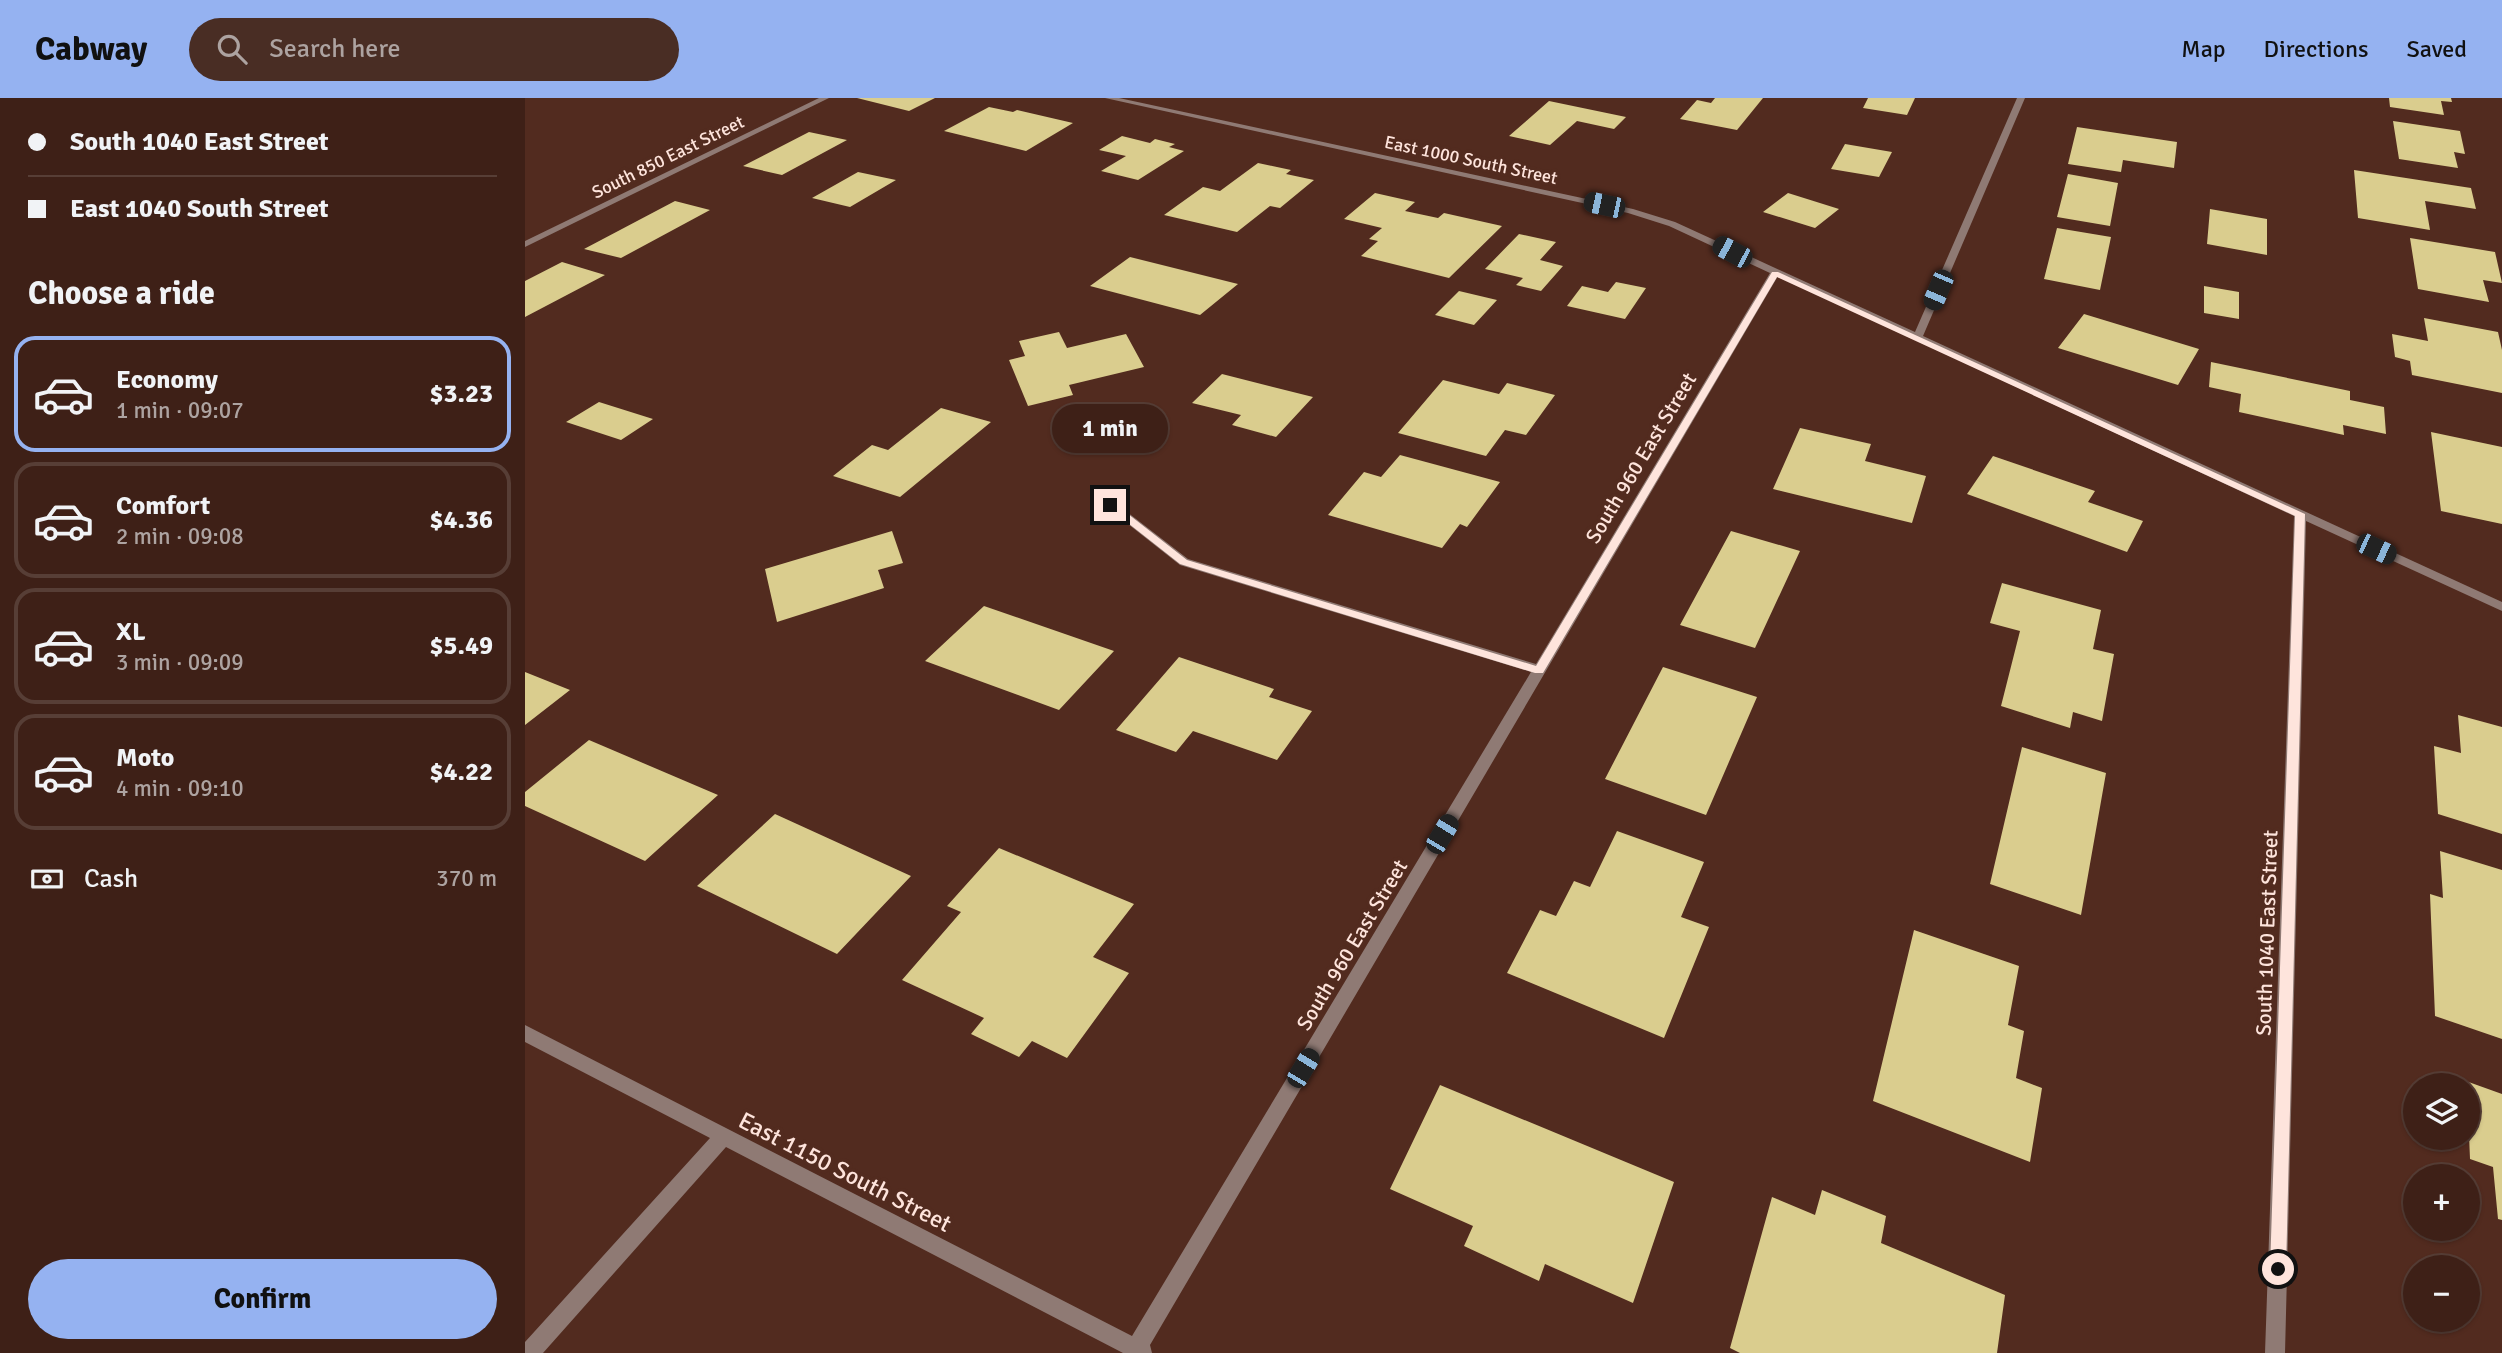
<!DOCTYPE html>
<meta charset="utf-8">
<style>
body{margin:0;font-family:Signika,sans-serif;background:#492d24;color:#f1f3f6;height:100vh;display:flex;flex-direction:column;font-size:26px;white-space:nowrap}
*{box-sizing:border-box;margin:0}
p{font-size:23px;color:#ada3a1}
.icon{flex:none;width:38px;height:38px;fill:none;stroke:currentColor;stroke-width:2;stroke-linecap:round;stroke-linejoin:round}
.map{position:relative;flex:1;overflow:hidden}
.drawer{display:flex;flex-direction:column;background:#3e2017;width:525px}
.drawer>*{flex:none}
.guide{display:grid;align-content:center;height:154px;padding:0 28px;background:#3e2017}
.buttons{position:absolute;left:1878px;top:975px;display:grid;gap:14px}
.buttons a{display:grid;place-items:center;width:77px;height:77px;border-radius:50%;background:#3e2017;box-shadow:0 2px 5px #0004,0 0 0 2px #573e36;font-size:35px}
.end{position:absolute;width:32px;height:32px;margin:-16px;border:9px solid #fee4dc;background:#111;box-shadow:0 0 0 4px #111}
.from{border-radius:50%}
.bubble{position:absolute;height:49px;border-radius:24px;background:#3e2017;box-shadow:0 2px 5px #0004,0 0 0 2px #573e36;font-size:23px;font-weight:700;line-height:49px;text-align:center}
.car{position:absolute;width:21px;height:42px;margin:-21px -10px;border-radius:9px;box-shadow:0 0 5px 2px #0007;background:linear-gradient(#222 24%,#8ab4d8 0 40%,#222 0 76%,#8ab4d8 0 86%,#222 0)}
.guide b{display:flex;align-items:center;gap:24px;height:66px;font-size:26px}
.guide b+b{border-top:2px solid #573e36}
.guide i{width:18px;height:18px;background:#f1f3f6}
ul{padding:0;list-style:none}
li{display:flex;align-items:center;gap:21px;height:116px;margin:0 14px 10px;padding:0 14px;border:4px solid #573e36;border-radius:21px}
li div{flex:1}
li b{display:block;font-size:26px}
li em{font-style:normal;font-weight:700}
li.active{border-color:#95b2f1}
li>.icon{width:63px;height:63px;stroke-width:1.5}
h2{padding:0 28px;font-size:32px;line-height:84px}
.pay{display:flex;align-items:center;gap:18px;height:77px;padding:0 28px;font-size:26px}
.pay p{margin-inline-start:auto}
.action{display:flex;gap:14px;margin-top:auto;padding:14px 28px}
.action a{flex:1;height:80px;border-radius:42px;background:#95b2f1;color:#111;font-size:28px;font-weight:700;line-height:80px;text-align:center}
header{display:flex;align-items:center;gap:42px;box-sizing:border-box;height:98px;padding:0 35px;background:#95b2f1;color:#111}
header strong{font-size:33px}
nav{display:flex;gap:38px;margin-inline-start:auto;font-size:24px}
.search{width:490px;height:63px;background:#492d24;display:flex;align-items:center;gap:18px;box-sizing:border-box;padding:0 24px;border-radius:38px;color:#ada3a1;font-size:26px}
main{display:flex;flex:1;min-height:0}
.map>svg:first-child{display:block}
.building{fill:#dacd8e}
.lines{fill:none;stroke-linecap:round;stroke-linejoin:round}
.minor{fill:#8f7a74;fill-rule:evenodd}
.route{fill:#fee4dc}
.labels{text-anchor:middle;stroke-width:7;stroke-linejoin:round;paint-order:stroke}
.far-street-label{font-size:18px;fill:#fee4dc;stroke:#522b1f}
.street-label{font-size:21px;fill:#fee4dc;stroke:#522b1f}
.near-street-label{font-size:24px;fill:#fee4dc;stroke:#522b1f}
</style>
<header>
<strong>Cabway</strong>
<div class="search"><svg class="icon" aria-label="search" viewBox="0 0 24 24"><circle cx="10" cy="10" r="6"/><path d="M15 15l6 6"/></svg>Search here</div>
<nav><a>Map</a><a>Directions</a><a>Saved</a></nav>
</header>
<main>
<section class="drawer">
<div class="guide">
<b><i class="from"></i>South 1040 East Street</b>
<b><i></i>East 1040 South Street</b>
</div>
<h2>Choose a ride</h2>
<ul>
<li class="active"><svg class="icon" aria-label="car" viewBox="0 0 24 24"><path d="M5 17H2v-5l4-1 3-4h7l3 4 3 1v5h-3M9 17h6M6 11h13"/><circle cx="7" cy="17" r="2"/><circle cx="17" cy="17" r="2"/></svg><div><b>Economy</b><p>1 min · 09:07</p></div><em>$3.23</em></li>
<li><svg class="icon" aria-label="car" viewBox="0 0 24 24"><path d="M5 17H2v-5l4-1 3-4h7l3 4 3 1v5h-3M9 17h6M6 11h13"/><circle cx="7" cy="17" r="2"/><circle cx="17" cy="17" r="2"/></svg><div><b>Comfort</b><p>2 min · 09:08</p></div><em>$4.36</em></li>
<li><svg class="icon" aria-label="car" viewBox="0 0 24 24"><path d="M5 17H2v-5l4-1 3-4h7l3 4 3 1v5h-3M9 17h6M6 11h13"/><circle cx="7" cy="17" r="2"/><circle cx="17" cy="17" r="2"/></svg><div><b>XL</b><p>3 min · 09:09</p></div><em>$5.49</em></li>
<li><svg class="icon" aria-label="car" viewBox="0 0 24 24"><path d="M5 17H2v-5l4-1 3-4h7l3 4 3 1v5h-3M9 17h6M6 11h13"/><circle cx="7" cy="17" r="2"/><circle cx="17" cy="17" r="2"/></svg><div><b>Moto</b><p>4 min · 09:10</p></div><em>$4.22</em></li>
</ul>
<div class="pay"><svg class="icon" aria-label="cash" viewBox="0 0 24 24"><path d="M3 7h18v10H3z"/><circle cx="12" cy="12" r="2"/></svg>Cash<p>370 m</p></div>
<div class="action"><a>Confirm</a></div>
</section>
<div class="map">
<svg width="1977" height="1255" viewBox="0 0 1977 1255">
<rect width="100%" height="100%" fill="#522b1f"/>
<path class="building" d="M332,0H410L384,13Z
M1190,0H1238L1212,32L1155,21L1172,2L1186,5Z
M1343,0H1390L1382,17L1338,10Z
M1864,0H1926L1927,4L1916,3L1919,17L1865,9Z
M1024,3L1101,19L1089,31L1052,23L1025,47L984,38Z
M464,9L488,14L492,12L548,25L501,53L419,33Z
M1868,23L1935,33L1940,56L1929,54L1933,70L1874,61Z
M1552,29L1652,44L1649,70L1598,62L1596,74L1543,66Z
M284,34L322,42L257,77L218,68Z
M597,38L625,45L630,41L650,46L644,49L659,53L613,82L576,73L601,58L574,52Z
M1320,46L1367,54L1354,79L1306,71Z
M733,65L766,72L761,76L789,82L755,110L745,108L712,134L639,117L678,89L695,93Z
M1829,72L1946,90L1951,111L1900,103L1905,132L1833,120Z
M333,74L371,82L325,109L287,100Z
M1543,76L1593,85L1585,128L1532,119Z
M850,95L890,104L880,113L913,120L919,115L977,128L924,180L836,158L853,143L844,141L857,130L819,121Z
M1263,95L1314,111L1290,130L1238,114Z
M150,103L185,112L96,160L59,151Z
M1685,111L1742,121V157L1682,146Z
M1532,130L1586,139L1575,192L1519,181Z
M994,136L1031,144L1015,162L1038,168L1016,193L991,187L998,180L960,171Z
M1885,140L1970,154L1977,185L1958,182L1964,204L1893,191Z
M605,159L713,186L675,217L565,188Z
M37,164L80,177L0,219V183Z
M1091,184L1121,190L1100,221L1042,208L1057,188L1083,194Z
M1679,188L1714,194V221L1679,215Z
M934,193L972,202L949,227L910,217Z
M1559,216L1674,251L1653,287L1533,250Z
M1899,220L1973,234L1977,252V295L1887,277L1885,263L1870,259L1867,236L1903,243Z
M534,234L542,250L601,236L619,269L544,287L548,297L503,308L484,262L500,258L494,243Z
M1686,264L1825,293V302L1859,309L1861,336L1818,327L1819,337L1714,314L1716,296L1684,289Z
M697,276L788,299L751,339L707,327L716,317L667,305Z
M918,282L974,296L982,285L1030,297L1001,337L980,332L961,358L873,335Z
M74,304L128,321L96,342L41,324Z
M416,310L466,324L375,399L308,378L347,347L363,352Z
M1275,330L1346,346L1340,363L1401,378L1387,425L1248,391Z
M1906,334L1977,349V426L1916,413Z
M875,357L975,384L942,429L935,426L917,450L803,417L839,374L856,379Z
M1468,358L1570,393L1563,404L1618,423L1602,454L1442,396Z
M367,433L378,465L353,472L359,490L252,524L240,471Z
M1206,433L1275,453L1230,550L1155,527Z
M1477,485L1576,512L1568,551L1589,556L1577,623L1548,614L1545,630L1476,608L1495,533L1465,525Z
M459,508L589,553L534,612L400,563Z
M654,559L749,591L744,599L787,613L752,662L668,633L651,654L591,632Z
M1138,569L1232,599L1181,717L1080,681Z
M0,574L45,592L0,627Z
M1933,617L1977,629V736L1913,716L1909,648L1936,655Z
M64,642L193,697L120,763L0,708V694Z
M1497,649L1581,675L1556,817L1465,786Z
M250,716L386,778L312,856L172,788Z
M1092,733L1179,764L1156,819L1184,829L1139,940L982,875L1015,812L1031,818L1049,783L1065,789Z
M474,750L609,806L568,859L604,875L542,960L507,943L494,959L446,936L459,920L377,882L436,814L422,808Z
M1915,753L1977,772V941L1910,918L1905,796L1918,800Z
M1389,832L1494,868L1483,927L1499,933L1491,980L1517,990L1505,1064L1348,1003Z
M1938,982L1977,996V1122L1973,1121L1968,1069L1945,1061L1942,987H1938Z
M915,987L1149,1084L1108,1205L1020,1166L1014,1183L939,1148L948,1128L865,1091Z
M1297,1092L1361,1118L1356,1145L1480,1197L1472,1255H1215L1205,1250L1247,1099L1290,1117Z"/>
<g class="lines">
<path class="minor" d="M294,0H304L0,149V143Z
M580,0H594L1108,111L1150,124L1390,234L1492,0H1500L1398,238L1977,504V513L1781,423L1760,1255H1740L1769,418L1253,178L625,1247L627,1255H598L201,1049L18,1255H0V1244L185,1040L0,944V927L607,1238L1006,574L655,467L579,407L585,403L589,404L663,461L1011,566L1245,175L1144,128L1103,115Z"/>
</g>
<path class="route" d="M1247,174H1253L1780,416L1761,1171L1758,1177L1753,1179L1747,1177L1745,1171L1770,418L1252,179L1018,575H1010L655,466L580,407L589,405L662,462L1011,568Z"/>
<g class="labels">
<g class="far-street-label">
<text transform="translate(143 59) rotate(-26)" y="6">South 850 East Street</text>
<text transform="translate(946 62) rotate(12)" y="6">East 1000 South Street</text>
</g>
<g class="street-label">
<text transform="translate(1116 360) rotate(-59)" y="7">South 960 East Street</text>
<text transform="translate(1742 835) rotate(-88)" y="7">South 1040 East Street</text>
<text transform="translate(827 847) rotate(-59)" y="7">South 960 East Street</text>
</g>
<g class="near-street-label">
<text transform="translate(320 1074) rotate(27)" y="8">East 1150 South Street</text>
</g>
</g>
</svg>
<div class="buttons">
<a><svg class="icon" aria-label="layers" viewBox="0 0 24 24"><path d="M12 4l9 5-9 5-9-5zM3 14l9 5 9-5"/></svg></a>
<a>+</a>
<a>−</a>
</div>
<i class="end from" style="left:1753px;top:1171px"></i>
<i class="end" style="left:585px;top:407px"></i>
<div class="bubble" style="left:527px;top:306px;width:116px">1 min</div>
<i class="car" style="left:1079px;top:107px;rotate:282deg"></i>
<i class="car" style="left:1207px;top:154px;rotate:298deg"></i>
<i class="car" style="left:1413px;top:192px;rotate:203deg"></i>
<i class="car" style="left:1851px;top:451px;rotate:115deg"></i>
<i class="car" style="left:917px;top:736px;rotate:31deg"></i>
<i class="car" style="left:778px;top:970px;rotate:31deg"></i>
</div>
</main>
